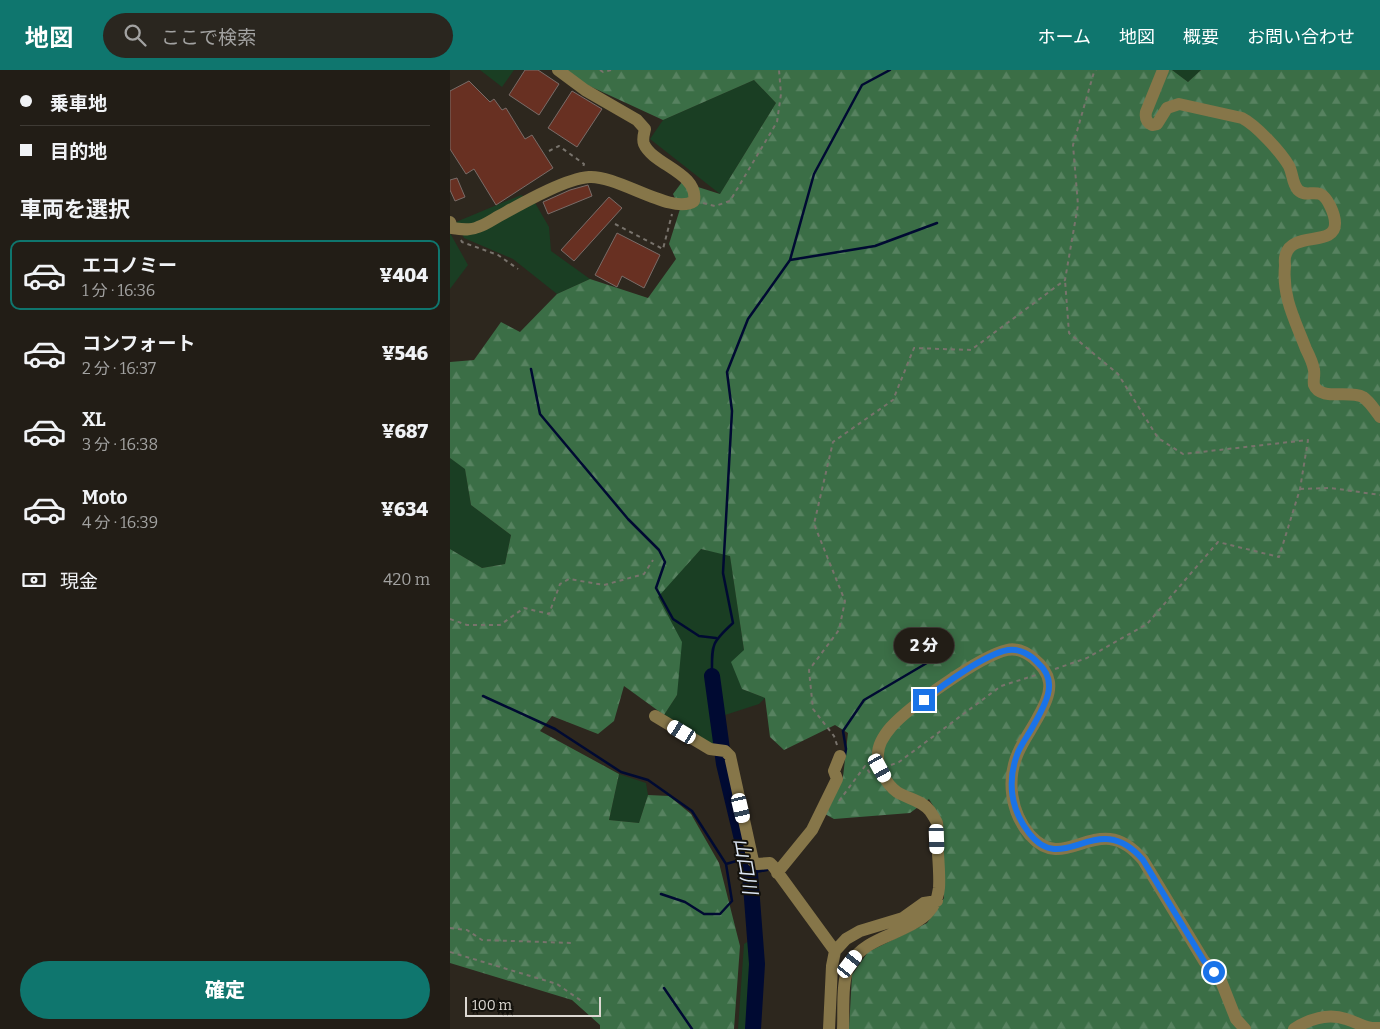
<!DOCTYPE html>
<html lang="ja">
<meta charset="utf-8">
<style>
body{margin:0;font-family:Bitter,"Noto Sans JP",serif;background:#2a261f;color:#f1f3f6;height:100vh;display:flex;flex-direction:column;font-size:19px;white-space:nowrap}
*{box-sizing:border-box;margin:0}
p{font-size:16px;color:#a2a2a1}
.icon{flex:none;width:28px;height:28px;fill:none;stroke:currentColor;stroke-width:2;stroke-linecap:round;stroke-linejoin:round}
.map{position:relative;flex:1;overflow:hidden}
.details{display:flex;flex-direction:column;background:#221d16;width:450px}
.details>*{flex:none}
.hud{display:grid;align-content:center;height:110px;padding:0 20px;background:#221d16}
.scale{position:absolute;left:15px;bottom:12px;width:136px;box-sizing:border-box;padding-left:5px;border:2px solid #ddd9d3;border-top:0;font-size:14px;line-height:18px;white-space:nowrap;color:#ddd9d3;-webkit-text-stroke:4px #13110c;paint-order:stroke}
.end{position:absolute;width:22px;height:22px;margin:-11px;border:6px solid #1a73e8;background:#fff;box-shadow:0 0 0 2px #fff}
.from{border-radius:50%}
.bubble{position:absolute;height:35px;border-radius:18px;background:#221d16;box-shadow:0 2px 12px #0003,0 0 0 1px #3f3b35;font-size:16px;font-weight:800;line-height:35px;text-align:center}
.car{position:absolute;width:15px;height:30px;margin:-15px -8px;border-radius:6px;box-shadow:0 0 4px 1px #0007;background:linear-gradient(#fff 24%,#345 0 40%,#fff 0 76%,#345 0 86%,#fff 0)}
.hud b{display:flex;align-items:center;gap:18px;height:48px;font-size:19px}
.hud b+b{border-top:1px solid #3f3b35}
.hud i{width:12px;height:12px;background:#f1f3f6}
ul{padding:0;list-style:none}
li{display:flex;align-items:center;gap:15px;height:70px;margin:0 10px 8px;padding:0 10px;border:2px solid transparent;border-radius:10px}
li div{flex:1}
li b{display:block;font-size:19px}
li em{font-style:normal;font-weight:800}
li.selected{border-color:#0f766e}
li>.icon{width:45px;height:45px;stroke-width:1.5}
h2{padding:0 20px;font-size:22px;line-height:60px}
.pay{display:flex;align-items:center;gap:12px;height:55px;padding:0 20px;font-size:19px}
.pay p{margin-inline-start:auto}
.cta{display:flex;gap:10px;margin-top:auto;padding:10px 20px}
.cta a{flex:1;height:58px;border-radius:30px;background:#0f766e;color:#fff;font-size:20px;font-weight:800;line-height:58px;text-align:center}
header{display:flex;align-items:center;gap:30px;box-sizing:border-box;height:70px;padding:0 25px;background:#0f766e;color:#fff}
header strong{font-size:24px}
nav{display:flex;gap:28px;margin-inline-start:auto;font-size:18px}
.search{width:350px;height:45px;background:#2a261f;display:flex;align-items:center;gap:12px;box-sizing:border-box;padding:0 18px;border-radius:28px;color:#a2a2a1;font-size:19px}
main{display:flex;flex:1;min-height:0}
.map>svg:first-child{display:block}
.green{fill:#1a3e23}
.forest{fill:url(#forest-firs)}
.lines{fill:none;stroke-linecap:round;stroke-linejoin:round}
.stream{stroke:#000a32;stroke-width:2.5}
.river{stroke:#000a32;stroke-width:16}
.building{fill:#683022;stroke:#796c68}
.path{stroke:#78736c;stroke-width:2;stroke-dasharray:4 4;stroke-linecap:butt}
.minor{stroke:#867649;stroke-width:12}
.route{stroke:#1a73e8;stroke-width:6}
.labels{text-anchor:middle;stroke-width:4;stroke-linejoin:round;paint-order:stroke}
.water-label{font-size:19px;font-style:italic;fill:#dbe5f3;stroke:#13110c}
</style>
<header>
<strong>地図</strong>
<div class="search"><svg class="icon" aria-label="search" viewBox="0 0 24 24"><circle cx="10" cy="10" r="6"/><path d="M15 15l6 6"/></svg>ここで検索</div>
<nav><a>ホーム</a><a>地図</a><a>概要</a><a>お問い合わせ</a></nav>
</header>
<main>
<section class="details">
<div class="hud">
<b><i class="from"></i>乗車地</b>
<b><i></i>目的地</b>
</div>
<h2>車両を選択</h2>
<ul>
<li class="selected"><svg class="icon" aria-label="car" viewBox="0 0 24 24"><path d="M5 17H2v-5l4-1 3-4h7l3 4 3 1v5h-3M9 17h6M6 11h13"/><circle cx="7" cy="17" r="2"/><circle cx="17" cy="17" r="2"/></svg><div><b>エコノミー</b><p>1 分 · 16:36</p></div><em>¥404</em></li>
<li><svg class="icon" aria-label="car" viewBox="0 0 24 24"><path d="M5 17H2v-5l4-1 3-4h7l3 4 3 1v5h-3M9 17h6M6 11h13"/><circle cx="7" cy="17" r="2"/><circle cx="17" cy="17" r="2"/></svg><div><b>コンフォート</b><p>2 分 · 16:37</p></div><em>¥546</em></li>
<li><svg class="icon" aria-label="car" viewBox="0 0 24 24"><path d="M5 17H2v-5l4-1 3-4h7l3 4 3 1v5h-3M9 17h6M6 11h13"/><circle cx="7" cy="17" r="2"/><circle cx="17" cy="17" r="2"/></svg><div><b>XL</b><p>3 分 · 16:38</p></div><em>¥687</em></li>
<li><svg class="icon" aria-label="car" viewBox="0 0 24 24"><path d="M5 17H2v-5l4-1 3-4h7l3 4 3 1v5h-3M9 17h6M6 11h13"/><circle cx="7" cy="17" r="2"/><circle cx="17" cy="17" r="2"/></svg><div><b>Moto</b><p>4 分 · 16:39</p></div><em>¥634</em></li>
</ul>
<div class="pay"><svg class="icon" aria-label="cash" viewBox="0 0 24 24"><path d="M3 7h18v10H3z"/><circle cx="12" cy="12" r="2"/></svg>現金<p>420 m</p></div>
<div class="cta"><a>確定</a></div>
</section>
<div class="map">
<svg width="930" height="959" viewBox="0 0 930 959">
<defs>
<pattern id="forest-firs" width="22" height="20" patternUnits="userSpaceOnUse" patternTransform="scale(1.25)"><rect width="22" height="20" fill="#3b6e46"/><path d="M5 1l3.5 6h-7zM16 11l3.5 6h-7z" fill="#578260"/></pattern>
</defs>
<rect width="100%" height="100%" fill="#2d271e"/>
<path class="green" d="M30,0H64L52,17Z
M722,0H751L738,12Z
M304,10L326,33L270,124L200,69L213,50Z
M71,125L84,131L99,157L101,181L140,209L107,224L63,189L14,168L6,152Z
M0,163L18,195L0,219Z
M0,388L15,398L21,435L61,465L55,494L32,498L0,479Z
M251,479L280,485L294,580L292,619L315,628L309,634L272,646L278,675L259,674L214,645L227,625L207,527Z
M169,704L196,713L198,725L189,753L159,750Z
M300,870L302,892L296,959H288L294,874Z"/>
<path class="forest" d="M117,0H722L738,12L751,0H930V959H399L402,905L418,882L477,853L494,828L493,752L479,729L460,743L384,749L375,744L393,707L398,663L385,655L334,680L320,667L315,628L292,619L281,592L294,580L280,486L251,479L208,527L232,572L227,625L214,645L174,616L164,651L148,664L102,646L90,661L169,704L159,750L189,753L198,725L219,726L241,744L269,793L290,876L284,959H150V955L122,930L0,893V479L32,498L55,494L61,465L21,435L15,399L0,388V292L24,290L51,252L70,262L107,224L140,209L198,228L226,189L219,174L230,139L223,124L232,112L270,124L326,33L304,10L213,50L135,14Z"/>
<g class="lines">
<path class="stream" d="M340,190L425,176L487,153
M81,299L90,344L178,449L209,480L215,492L206,518L223,549L249,566L266,568
M262,606C262,575 260,574 283,553L273,503L282,341L277,302L298,249L340,190L364,104L412,15L440,0
M33,626L105,659L171,702L198,710L242,741L276,794L297,788
M395,685L396,679L393,661L414,630L487,587
M300,803L317,800
M211,824L235,832L254,844H270L282,831L276,794
M214,918L242,959"/>
<path class="river" d="M262,606L274,694L300,803L307,894L303,959"/>
</g>
<path class="building" d="M75,0H88L109,14L89,45L59,25Z
M19,11L40,32L44,29L52,40L56,38L75,69L82,65L103,98L46,135L24,99L16,104L0,79V21Z
M122,21L152,39L127,77L98,58Z
M7,108L15,127L5,131L0,120V110Z
M138,115L142,126L98,144L93,132L120,120Z
M159,127L172,138L124,191L111,180Z
M167,163L210,185L194,218L172,206L167,217L145,205Z"/>
<g class="lines">
<path class="path" d="M150,0L153,2L161,0
M99,81L109,76L134,94L133,97
M253,133L265,136L280,131L327,52L331,24L329,0
M165,154L213,179L222,144
M11,170L12,172L48,185L68,199
M850,419L881,418L930,425
M0,549L17,555H50L74,538L99,544L110,514L119,509L154,515L194,504L203,490
M605,599L637,588L697,554L768,472L829,487L850,419L858,370L733,384L708,368L668,304L619,263L615,210
M387,675L384,666L363,639L359,600L389,560L395,531L364,454L383,372L443,330L464,278L521,280L615,210L628,135L623,75L644,2L646,0
M441,695L449,692L551,616L586,605
M389,731L415,696L420,703
M0,858L17,860L32,870L123,873
M0,882L107,914L133,932"/>
<path class="minor" d="M713,0L696,42C695,48 696,52 702,55L707,54L717,38L729,34L792,48C806,55 831,82 839,96C843,104 842,113 848,120C855,127 862,121 870,124C878,127 885,145 885,153C886,177 843,161 836,184C834,188 835,192 835,196C832,227 845,250 856,279C859,285 863,293 864,300C865,305 863,310 864,315C870,331 899,320 913,327C920,332 925,340 930,347
M0,152L2,158C11,159 20,161 28,157C35,155 42,150 49,146C71,134 114,109 139,107C168,105 223,146 244,131C249,103 203,95 194,74C192,69 194,64 195,59L187,50L135,20L108,0
M205,646L260,679L275,681L280,686L303,791L307,794L320,793L323,796L385,881
M327,803L362,760L387,709L384,701L390,686
M379,959L382,896L385,881L396,869L410,861L453,848L474,833L487,831
M393,959C394,941 391,910 400,894C419,858 484,866 489,818C490,803 488,786 487,770C487,765 488,758 487,753C486,750 482,744 480,741C472,730 458,729 447,722C436,714 427,697 428,684C428,674 435,664 441,657C460,636 530,586 557,580C574,576 596,595 599,612C601,624 593,638 587,649C581,660 573,671 568,683C556,710 561,743 580,765C617,807 648,736 693,790L754,891L771,911L786,949L795,959
M844,959C859,949 878,943 896,949C910,953 914,959 930,958"/>
</g>
<g class="lines">
<path class="route" d="M474,630C493,615 535,584 558,580C569,578 581,585 588,593C597,601 601,612 598,624C595,636 588,647 582,658C577,667 570,676 567,685C557,712 561,740 579,763C614,809 647,736 693,790L754,891L764,902"/>
</g>
<g class="labels">
<g class="water-label">
<text transform="translate(296 796) rotate(80)" y="7">山口川</text>
</g>
</g>
</svg>
<div class="scale">100 m</div>
<i class="end from" style="left:764px;top:902px"></i>
<i class="end" style="left:474px;top:630px"></i>
<div class="bubble" style="left:444px;top:558px;width:60px">2 分</div>
<i class="car" style="left:232px;top:662px;rotate:301deg"></i>
<i class="car" style="left:430px;top:698px;rotate:151deg"></i>
<i class="car" style="left:291px;top:738px;rotate:167deg"></i>
<i class="car" style="left:487px;top:769px;rotate:178deg"></i>
<i class="car" style="left:400px;top:894px;rotate:37deg"></i>
</div>
</main>
